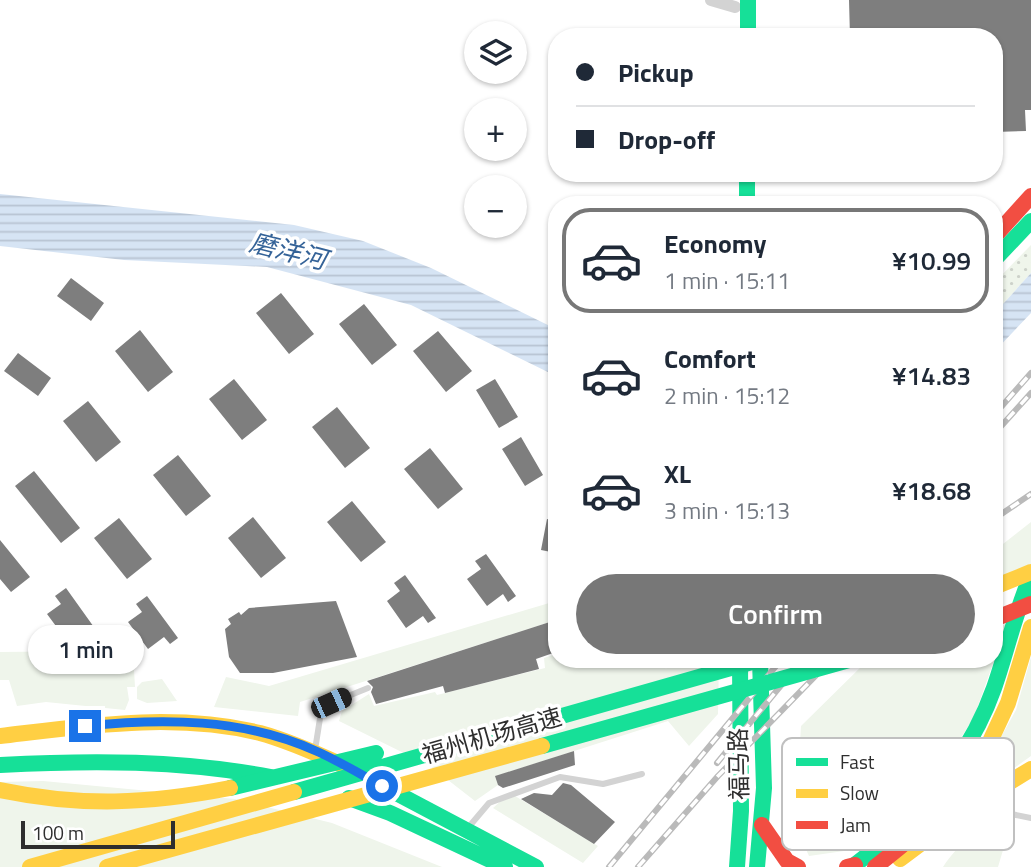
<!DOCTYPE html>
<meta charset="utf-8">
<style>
body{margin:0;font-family:"Titillium Web","Noto Sans SC",sans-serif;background:#f2f2f3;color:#1f2937;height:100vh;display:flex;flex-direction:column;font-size:26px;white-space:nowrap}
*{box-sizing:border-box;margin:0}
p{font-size:23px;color:#747a83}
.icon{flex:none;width:38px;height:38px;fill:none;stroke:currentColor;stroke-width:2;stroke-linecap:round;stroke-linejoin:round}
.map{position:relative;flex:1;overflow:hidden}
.sheet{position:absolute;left:548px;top:196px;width:455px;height:472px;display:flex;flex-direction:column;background:#fff;border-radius:28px;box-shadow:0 2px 5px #0004}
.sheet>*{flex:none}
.guide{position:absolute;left:548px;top:28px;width:455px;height:154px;border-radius:28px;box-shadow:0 2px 5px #0004;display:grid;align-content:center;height:154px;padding:0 28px;background:#fff}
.fabs{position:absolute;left:464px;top:21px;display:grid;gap:14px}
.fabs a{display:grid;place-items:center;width:63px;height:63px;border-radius:50%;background:#fff;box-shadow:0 2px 5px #0004;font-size:35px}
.scale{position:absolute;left:21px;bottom:18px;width:154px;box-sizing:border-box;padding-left:7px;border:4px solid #2e2e2e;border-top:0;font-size:19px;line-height:24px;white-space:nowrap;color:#2e2e2e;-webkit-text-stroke:5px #fff;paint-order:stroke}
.end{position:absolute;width:32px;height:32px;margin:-16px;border:9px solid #1a73e8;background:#fff;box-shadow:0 0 0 4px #fff}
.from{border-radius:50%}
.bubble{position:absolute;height:49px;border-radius:24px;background:#fff;box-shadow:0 2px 5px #0004;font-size:23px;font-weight:600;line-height:49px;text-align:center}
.car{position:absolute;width:21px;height:42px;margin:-21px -10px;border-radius:9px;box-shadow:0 0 5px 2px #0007;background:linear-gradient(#222 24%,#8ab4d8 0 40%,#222 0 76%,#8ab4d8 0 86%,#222 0)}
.guide b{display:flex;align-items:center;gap:24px;height:66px;font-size:26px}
.guide b+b{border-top:2px solid #e0e1e3}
.guide i{width:18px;height:18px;background:#1f2937}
ul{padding:12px 0 0;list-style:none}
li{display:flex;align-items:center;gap:21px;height:105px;margin:0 14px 10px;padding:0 14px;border:4px solid transparent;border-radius:28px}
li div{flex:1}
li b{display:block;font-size:26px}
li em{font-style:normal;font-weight:600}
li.on{border-color:#777}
li>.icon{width:63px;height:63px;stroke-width:1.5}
.primary-button{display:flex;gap:14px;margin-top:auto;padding:14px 28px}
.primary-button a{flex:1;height:80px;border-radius:42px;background:#777;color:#fff;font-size:28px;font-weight:600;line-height:80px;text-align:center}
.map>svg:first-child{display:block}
.green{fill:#eff5eb}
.park{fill:url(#park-dots)}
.water{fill:url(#water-rules)}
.building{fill:#7e7e7e}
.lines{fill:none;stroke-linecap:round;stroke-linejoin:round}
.lane{stroke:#d3d3d3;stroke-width:6}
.street{stroke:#d3d3d3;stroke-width:12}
.fast{stroke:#16e098;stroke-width:16}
.slow{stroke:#ffcf43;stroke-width:16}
.jam{stroke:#f24e42;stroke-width:16}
.rail-casing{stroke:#bababa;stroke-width:6}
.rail{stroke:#fff;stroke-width:3.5;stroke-dasharray:10;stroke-linecap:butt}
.fast-bridge{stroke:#16e098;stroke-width:16}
.slow-bridge{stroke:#ffcf43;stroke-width:16}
.jam-bridge{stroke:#f24e42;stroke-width:16}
.route{stroke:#1a73e8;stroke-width:9}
.labels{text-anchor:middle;stroke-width:7;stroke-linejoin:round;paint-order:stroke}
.street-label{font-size:24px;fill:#2e2e2e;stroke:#fff}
.water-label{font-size:26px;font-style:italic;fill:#356398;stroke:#fff}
.key{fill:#fff;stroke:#c0c0c0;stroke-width:2}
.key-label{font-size:19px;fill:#2e2e2e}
</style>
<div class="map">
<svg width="1031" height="867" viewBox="0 0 1031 867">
<defs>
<pattern id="park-dots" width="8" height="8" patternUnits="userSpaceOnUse" patternTransform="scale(1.75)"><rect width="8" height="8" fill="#eff5eb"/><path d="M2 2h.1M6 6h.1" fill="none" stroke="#cdd2ca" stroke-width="1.8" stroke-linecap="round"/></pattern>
<pattern id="water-rules" width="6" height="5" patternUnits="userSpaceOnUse" patternTransform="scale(1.75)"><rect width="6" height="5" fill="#d6e4f4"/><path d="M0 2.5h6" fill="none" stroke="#b8c4d2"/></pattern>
</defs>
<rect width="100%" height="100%" fill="#fff"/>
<path class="green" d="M1031,522V567L994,581V551Z
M556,601V620L300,702L298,716L214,707L226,677L269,686Z
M1007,624L974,717L959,741L929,776L844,851L809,856C789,816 799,768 801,726L868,660H994V627Z
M96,651L133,653L135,687H127L129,700L125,710L46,702L17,706L9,680H0V652Z
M556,654V660H662L666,669L670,660H719L718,714L689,746L668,721L496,776L498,785L475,801L430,766L339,721L342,711L369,694L374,706L435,692L437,695L545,668L544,658Z
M1031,657V756L1007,773L992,753L1016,710Z
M162,679L177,701L147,703L137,699V687L142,682Z
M43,781L235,799L332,823L442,867H0V782Z
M515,796L598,846L583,863L493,808L504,798Z
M1006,818V840L998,867H943C959,842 980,829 1006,818Z"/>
<path class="park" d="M1031,245V273L994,314V283Z"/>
<path class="water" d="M0,194L294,225L363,241L431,268L556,329V376L411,305L267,267L124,260L0,246Z
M1031,273V313L994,352V314Z"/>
<path class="building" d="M849,0H1031V110H1025L1026,131L994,132V37H850Z
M71,278L104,303L91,321L57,296Z
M281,293L314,334L289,354L256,313Z
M364,304L397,345L372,365L339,324Z
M140,330L173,372L148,392L115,351Z
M438,331L472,371L446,392L413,351Z
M18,353L51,378L38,396L4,371Z
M234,379L267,420L242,440L209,399Z
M495,379L518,417L499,428L476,390Z
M88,401L121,442L96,462L63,421Z
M337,407L370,448L345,468L312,427Z
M521,437L543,475L525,486L502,449Z
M430,448L463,489L438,509L404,469Z
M178,455L211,496L186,516L153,475Z
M34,471L80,528L61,543L15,486Z
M352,501L386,542L361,562L327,522Z
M253,517L286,558L261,578L228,538Z
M119,518L152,559L127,579L94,538Z
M547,519L556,521V553L541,550Z
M0,540L30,577L11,592L0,579Z
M486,554L516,596L508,602L503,594L487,606L467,579L481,569L475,561Z
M405,575L436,618L428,623L423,616L406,628L387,601L400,591L394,583Z
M66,588L96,630L89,636L83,629L67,641L47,614L61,604L55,596Z
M147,596L178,638L170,644L164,637L148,649L128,622L142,612L136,604Z
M336,601L357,657L273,673H240L229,657L225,629L231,624L228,619L239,612L241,615L249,608Z
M556,620V652L536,659L539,669L445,693L443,686L376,704L371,692L373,687L367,681Z
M574,751L575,765L503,788L498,785L495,776Z
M563,783L571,785L615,822L594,844L521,799L534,793L552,795Z"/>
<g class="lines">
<path class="lane" d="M315,750L321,712L331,703L368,688
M977,807L1031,818
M467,829L489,803L560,777L603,784L642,774"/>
<path class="street" d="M711,0L735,7"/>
<path class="fast" d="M748,0V37
M747,173V205
M994,260L1031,221
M0,765C92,760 180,760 271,777
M381,785L536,867
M349,798L390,813L505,867
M737,867L741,811L740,660
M757,867L764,788L760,660
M852,867C915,819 967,764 994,688C1007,651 1015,612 1031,576"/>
<path class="slow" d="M994,587L1031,572
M0,736C85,726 175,712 260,733C289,741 316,753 344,766
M987,748L1008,703L1031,627
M900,859L971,806L1031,769"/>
<path class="jam" d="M994,237L1031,196
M762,825L787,861L798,867
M847,867L855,865
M875,867C919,833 960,797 987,748"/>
<defs>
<path id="rail" d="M994,415L1031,373
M994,434L1031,393
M994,519L1031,494
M717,763L802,660
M609,867L781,660
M638,867L718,776L831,660"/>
</defs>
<use href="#rail" class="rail-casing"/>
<use href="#rail" class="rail"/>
<path class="fast-bridge" d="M542,746L849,660
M230,788L376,753
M294,792L759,660"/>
<path class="slow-bridge" d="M0,790C82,807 148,804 230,788
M30,867L294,792
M107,867L542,746"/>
<path class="jam-bridge" d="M994,619L1031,604"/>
</g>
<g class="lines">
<path class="route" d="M85,726C162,718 244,718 316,751C339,761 360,774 382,786"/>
</g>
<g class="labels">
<g class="street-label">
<text transform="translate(492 736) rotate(-16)" y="8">福州机场高速</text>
<text transform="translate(739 764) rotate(-91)" y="8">福马路</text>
</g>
<g class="water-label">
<text transform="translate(288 251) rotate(14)" y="9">磨洋河</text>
</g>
</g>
<rect x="782" y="738" width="232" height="112" rx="10" class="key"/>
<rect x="796" y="758" width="32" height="8" fill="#16e098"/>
<rect x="796" y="789" width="32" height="9" fill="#ffcf43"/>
<rect x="796" y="821" width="32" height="8" fill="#f24e42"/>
<g class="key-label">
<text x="840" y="769">Fast</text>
<text x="840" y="800">Slow</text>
<text x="840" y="832">Jam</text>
</g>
</svg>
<div class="fabs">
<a><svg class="icon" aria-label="layers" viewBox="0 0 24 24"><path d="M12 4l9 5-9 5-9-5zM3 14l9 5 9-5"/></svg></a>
<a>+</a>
<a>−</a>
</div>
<div class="scale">100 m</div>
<i class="end from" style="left:382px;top:786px"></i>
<i class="end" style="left:85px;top:726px"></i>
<div class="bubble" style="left:28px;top:625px;width:116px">1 min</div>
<i class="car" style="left:331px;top:703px;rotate:66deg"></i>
<div class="guide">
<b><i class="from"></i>Pickup</b>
<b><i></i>Drop-off</b>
</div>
<section class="sheet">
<ul>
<li class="on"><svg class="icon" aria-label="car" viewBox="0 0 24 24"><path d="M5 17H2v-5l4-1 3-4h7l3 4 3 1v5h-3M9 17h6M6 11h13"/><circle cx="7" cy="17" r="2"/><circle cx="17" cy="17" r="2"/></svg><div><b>Economy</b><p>1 min · 15:11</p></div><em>¥10.99</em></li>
<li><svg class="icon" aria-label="car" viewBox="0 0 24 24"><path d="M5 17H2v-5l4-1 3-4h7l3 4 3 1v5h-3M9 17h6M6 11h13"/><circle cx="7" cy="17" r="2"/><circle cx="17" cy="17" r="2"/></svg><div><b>Comfort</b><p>2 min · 15:12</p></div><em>¥14.83</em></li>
<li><svg class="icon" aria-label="car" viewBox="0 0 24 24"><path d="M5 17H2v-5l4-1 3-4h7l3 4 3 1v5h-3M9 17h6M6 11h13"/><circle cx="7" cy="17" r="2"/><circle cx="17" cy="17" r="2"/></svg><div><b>XL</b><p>3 min · 15:13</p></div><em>¥18.68</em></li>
</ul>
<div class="primary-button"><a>Confirm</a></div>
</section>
</div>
